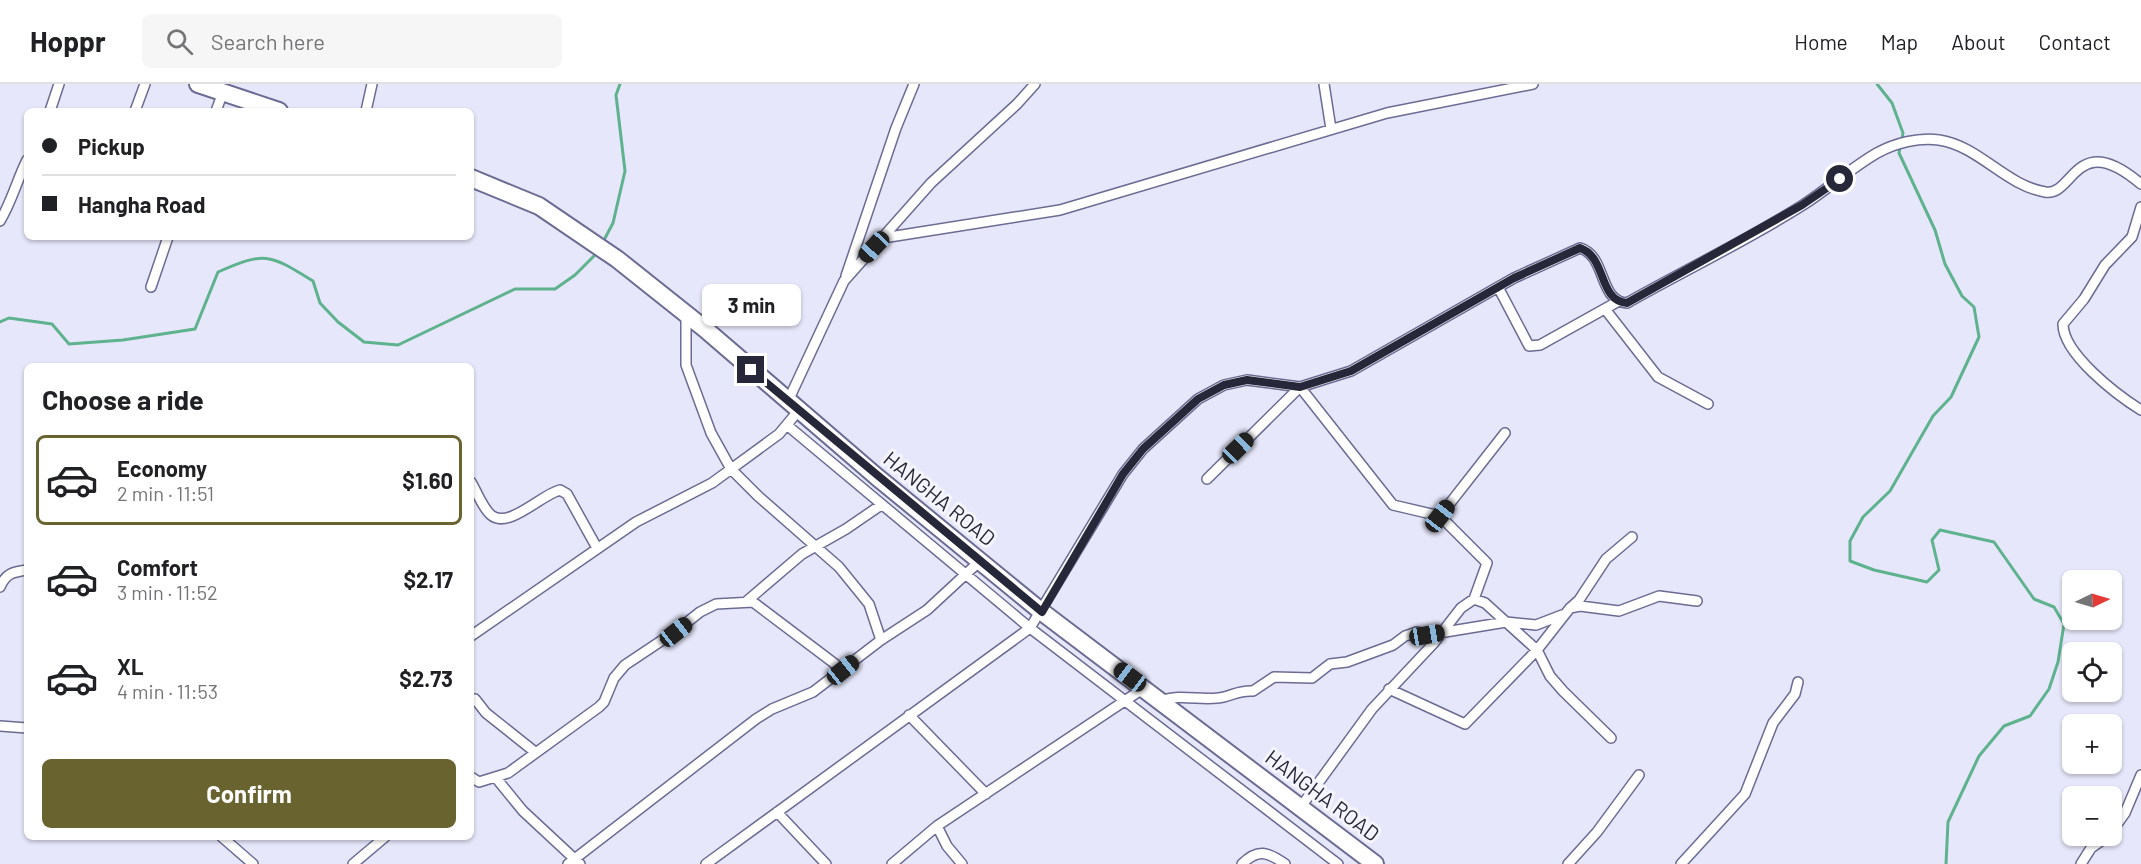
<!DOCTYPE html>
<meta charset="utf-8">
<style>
body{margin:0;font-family:Barlow,sans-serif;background:#f6f6f6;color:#202124;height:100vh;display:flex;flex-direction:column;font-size:22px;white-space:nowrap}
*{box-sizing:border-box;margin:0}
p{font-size:20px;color:#757577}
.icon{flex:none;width:33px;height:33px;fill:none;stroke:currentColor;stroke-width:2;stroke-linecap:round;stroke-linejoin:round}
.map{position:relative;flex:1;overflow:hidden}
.sheet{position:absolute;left:24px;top:279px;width:450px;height:477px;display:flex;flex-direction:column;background:#fff;border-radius:9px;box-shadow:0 2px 4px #0004}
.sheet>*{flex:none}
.banner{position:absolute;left:24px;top:24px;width:450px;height:132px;border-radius:9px;box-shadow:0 2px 4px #0004;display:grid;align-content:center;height:132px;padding:0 18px;background:#fff}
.needle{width:39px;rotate:85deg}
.fabs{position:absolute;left:2062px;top:486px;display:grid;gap:12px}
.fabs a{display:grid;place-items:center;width:60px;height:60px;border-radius:9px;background:#fff;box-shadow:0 2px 4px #0004;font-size:30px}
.end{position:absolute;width:27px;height:27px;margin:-14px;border:8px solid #262738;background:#fff;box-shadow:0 0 0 3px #fff}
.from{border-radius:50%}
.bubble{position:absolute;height:42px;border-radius:9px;background:#fff;box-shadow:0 2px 4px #0004;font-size:20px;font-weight:700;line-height:42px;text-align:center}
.car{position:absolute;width:18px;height:36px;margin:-18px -9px;border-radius:8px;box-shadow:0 0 4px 2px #0007;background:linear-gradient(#222 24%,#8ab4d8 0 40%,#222 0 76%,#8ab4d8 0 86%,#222 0)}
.banner b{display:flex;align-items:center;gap:21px;height:57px;font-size:22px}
.banner b+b{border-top:2px solid #e0e0e0}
.banner i{width:15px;height:15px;background:#202124}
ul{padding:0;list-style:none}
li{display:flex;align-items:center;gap:18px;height:90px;margin:0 12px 9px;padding:0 6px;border:3px solid transparent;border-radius:9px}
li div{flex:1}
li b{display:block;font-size:22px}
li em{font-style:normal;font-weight:700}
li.active{border-color:#68632f}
li>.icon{width:54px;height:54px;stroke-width:1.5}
h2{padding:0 18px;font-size:27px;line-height:72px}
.button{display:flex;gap:12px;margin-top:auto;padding:12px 18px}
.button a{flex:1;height:69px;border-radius:9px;background:#68632f;color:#fff;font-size:24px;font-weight:700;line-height:69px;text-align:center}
header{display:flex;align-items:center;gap:36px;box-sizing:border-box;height:84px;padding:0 30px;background:#fff;border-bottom:2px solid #e0e0e0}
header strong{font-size:28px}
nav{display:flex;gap:33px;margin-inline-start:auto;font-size:21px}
.search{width:420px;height:54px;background:#f6f6f6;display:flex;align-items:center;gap:15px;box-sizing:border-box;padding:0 21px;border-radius:9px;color:#757577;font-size:22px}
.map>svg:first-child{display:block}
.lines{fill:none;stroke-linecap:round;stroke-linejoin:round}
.stream{stroke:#5eb28d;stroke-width:3}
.street-casing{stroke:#6b6b93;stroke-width:12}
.highway-casing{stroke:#6b6b93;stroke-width:20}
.street{stroke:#fff;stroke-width:9}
.highway{stroke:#fff;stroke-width:16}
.route{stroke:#262738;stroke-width:8}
.labels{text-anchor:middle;stroke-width:6;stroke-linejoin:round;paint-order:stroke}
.street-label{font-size:21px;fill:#262738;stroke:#f5f5ff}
</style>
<header>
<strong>Hoppr</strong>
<div class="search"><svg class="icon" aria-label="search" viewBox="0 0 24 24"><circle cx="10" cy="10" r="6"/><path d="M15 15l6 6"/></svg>Search here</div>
<nav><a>Home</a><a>Map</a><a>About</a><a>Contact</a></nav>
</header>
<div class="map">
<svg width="2141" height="780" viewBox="0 0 2141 780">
<rect width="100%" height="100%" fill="#e6e7fa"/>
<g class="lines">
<path class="stream" d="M1877,0L1892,19L1903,49L1899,69L1935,146L1945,180L1962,212L1974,223L1979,253L1951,313L1933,332L1890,407L1863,433L1850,457V477L1874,486L1927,498L1939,486L1932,456L1940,446L1994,458L2034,515L2054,523L2064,540L2058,578L2049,605L2030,632L2004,642L1979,672L1948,738L1946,780
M603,158L613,139L625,87L616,11L620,0
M0,238L9,234L52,240L69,260L123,256L195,245L218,188C266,167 269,170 313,197L320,219L338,238L364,258L398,261L515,205H555L575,191L597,169"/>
<defs>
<path id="street" d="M1324,0L1331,45
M50,27L59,0
M135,27L145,0
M216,27L223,8
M366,27L372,0
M2141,123L2132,153L2105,181L2084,215L2063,240C2063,270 2117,311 2141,326
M0,137C12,117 17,96 27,76
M883,154L1060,126L1387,29L1533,0
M846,192L896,44L914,0
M151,203L168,153
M1498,203L1529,262L1540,261L1617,218
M1605,225L1658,293L1708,320
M686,230V281L711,349L731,385L758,412L839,483L869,520L881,556
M788,317L844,197L931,99L1017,20L1035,0
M788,342L1030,544L1338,780
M1207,395L1300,303L1393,421L1440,432L1487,479L1474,515
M471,398C477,408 482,423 491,431C508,446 542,410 560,406L567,410L597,464
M1440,432L1505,349
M0,503C6,489 13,488 27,486
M747,517L802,470L846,445L881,421
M1570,524L1579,516L1606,475L1632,453
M471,552L636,438L712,399L779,350L799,326
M1389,605L1465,640L1537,566L1570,524L1580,522L1619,527L1659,512L1697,517
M475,615L486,629L535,668
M1161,617C1181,609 1204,618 1224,613C1235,610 1241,606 1253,607L1274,593L1312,594L1330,580L1347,578L1393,561L1405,552L1417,548L1427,551L1506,538L1536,541L1562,531
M909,631L986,710
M0,642L27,644
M471,693L479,698L508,689L599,623L604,618L614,594L625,581L676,547L700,528L716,520L753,518L843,586
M496,694L523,727L580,780
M1300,724L1372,625L1433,560L1461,524L1474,515L1485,519L1537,566L1550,592L1563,607L1611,654
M777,728L826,780
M937,742L947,762L962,780
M2112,747L2125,729L2141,691
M222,753L253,780
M353,780L385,753
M568,780L756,635L772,625L813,608L881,556L927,526L980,477
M706,780L1030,544L1123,390L1143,365L1198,315L1224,301L1247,296L1300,303L1351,287L1514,194L1580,164C1607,172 1598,217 1627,219C1685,186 1746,157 1803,121C1828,105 1851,84 1877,69C1895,59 1919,53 1939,56C1979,62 2005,101 2045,108C2074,113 2075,44 2141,100
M892,780L937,742L1144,604
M1242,780C1258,764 1268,768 1285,780
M1568,780L1597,748L1639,691
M1681,780L1745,710L1773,639L1795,610L1798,598
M2081,780L2091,764L2108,752"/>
<path id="highway" d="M198,0L279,27
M471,94L539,122L617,175L705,245L877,393L1042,528L1375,780"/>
</defs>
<use href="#street" class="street-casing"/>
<use href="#highway" class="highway-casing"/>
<use href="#street" class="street"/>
<use href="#highway" class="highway"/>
</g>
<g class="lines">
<path class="route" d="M751,286L1042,528L1123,390L1143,365L1198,315L1224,301L1247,296L1300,303L1351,287L1514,194L1580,164C1607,173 1598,217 1627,219L1802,121L1840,95"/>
</g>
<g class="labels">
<g class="street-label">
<text transform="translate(939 415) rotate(39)" y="7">HANGHA ROAD</text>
<text transform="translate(1322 712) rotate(37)" y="7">HANGHA ROAD</text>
</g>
</g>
</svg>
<div class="fabs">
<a><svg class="needle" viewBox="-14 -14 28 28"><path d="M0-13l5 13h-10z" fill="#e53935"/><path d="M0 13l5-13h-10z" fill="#757577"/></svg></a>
<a><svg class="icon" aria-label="locate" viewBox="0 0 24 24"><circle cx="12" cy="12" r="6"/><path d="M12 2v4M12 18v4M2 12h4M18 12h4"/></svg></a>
<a>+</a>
<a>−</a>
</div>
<i class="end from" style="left:1840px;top:95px"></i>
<i class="end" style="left:751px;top:286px"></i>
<div class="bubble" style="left:702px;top:200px;width:99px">3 min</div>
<i class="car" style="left:874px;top:163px;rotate:223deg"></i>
<i class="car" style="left:1238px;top:364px;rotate:46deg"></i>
<i class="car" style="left:1440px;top:432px;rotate:38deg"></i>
<i class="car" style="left:676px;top:548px;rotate:52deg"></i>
<i class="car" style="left:1427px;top:551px;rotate:80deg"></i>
<i class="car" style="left:843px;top:586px;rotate:51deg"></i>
<i class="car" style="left:1130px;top:593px;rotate:307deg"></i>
<div class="banner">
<b><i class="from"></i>Pickup</b>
<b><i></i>Hangha Road</b>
</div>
<section class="sheet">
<h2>Choose a ride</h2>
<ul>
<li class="active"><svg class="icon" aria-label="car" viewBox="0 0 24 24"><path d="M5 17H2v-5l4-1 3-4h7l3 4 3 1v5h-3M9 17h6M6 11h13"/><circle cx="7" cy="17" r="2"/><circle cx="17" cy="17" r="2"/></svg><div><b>Economy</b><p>2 min · 11:51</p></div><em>$1.60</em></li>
<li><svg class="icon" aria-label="car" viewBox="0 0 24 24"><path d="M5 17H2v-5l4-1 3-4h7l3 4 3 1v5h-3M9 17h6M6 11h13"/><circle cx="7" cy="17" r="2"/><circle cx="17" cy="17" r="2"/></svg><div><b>Comfort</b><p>3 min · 11:52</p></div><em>$2.17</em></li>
<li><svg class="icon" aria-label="car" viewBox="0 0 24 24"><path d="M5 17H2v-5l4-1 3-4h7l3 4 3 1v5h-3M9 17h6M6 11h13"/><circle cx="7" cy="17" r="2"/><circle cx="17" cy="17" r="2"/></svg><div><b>XL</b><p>4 min · 11:53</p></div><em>$2.73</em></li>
</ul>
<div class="button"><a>Confirm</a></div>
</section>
</div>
